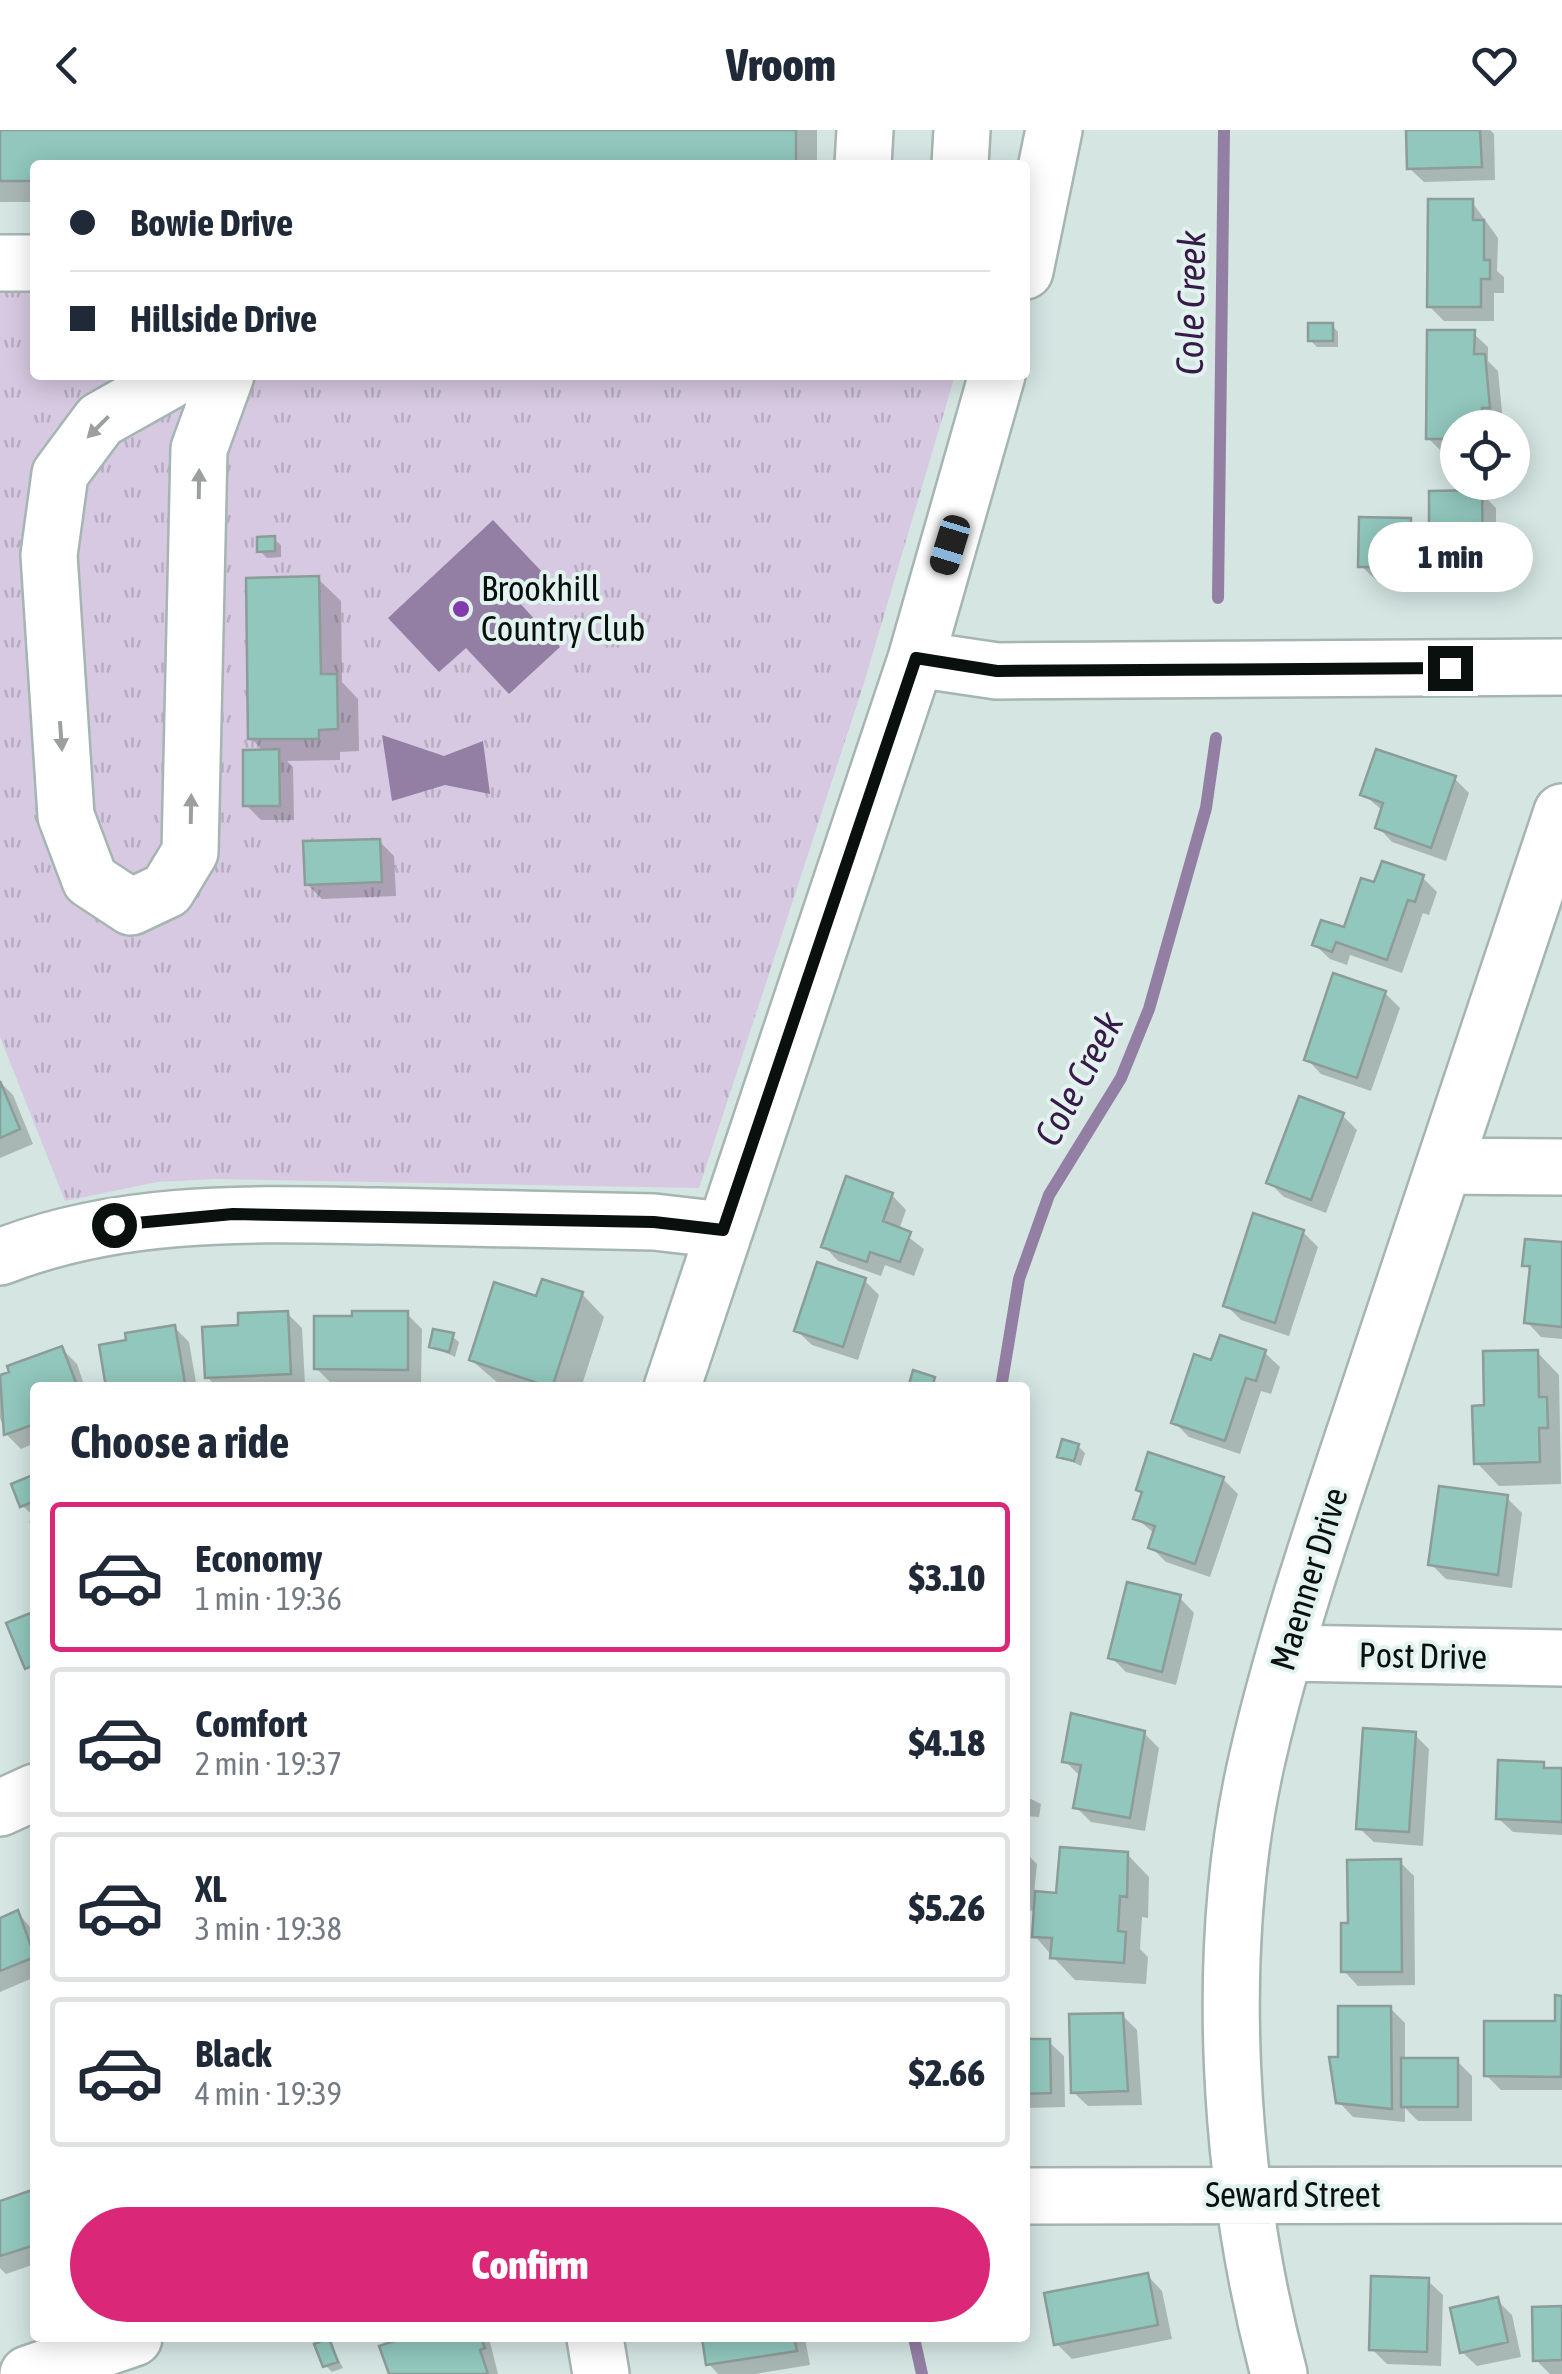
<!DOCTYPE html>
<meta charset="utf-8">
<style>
body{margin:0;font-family:"Asap Condensed",sans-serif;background:#f2f2f3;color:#1f2937;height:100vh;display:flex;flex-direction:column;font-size:38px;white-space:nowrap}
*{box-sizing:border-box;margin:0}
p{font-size:32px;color:#747a83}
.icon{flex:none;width:55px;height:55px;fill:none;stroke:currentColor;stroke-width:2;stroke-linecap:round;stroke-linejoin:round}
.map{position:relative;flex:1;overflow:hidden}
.sheet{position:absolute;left:30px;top:1252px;width:1000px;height:960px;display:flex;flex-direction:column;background:#fff;border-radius:10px;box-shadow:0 5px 25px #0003}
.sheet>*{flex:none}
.guide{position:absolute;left:30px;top:30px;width:1000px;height:220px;border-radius:10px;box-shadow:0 5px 25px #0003;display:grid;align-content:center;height:220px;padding:0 40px;background:#fff}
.controls{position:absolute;left:1440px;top:280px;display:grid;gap:20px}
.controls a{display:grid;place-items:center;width:90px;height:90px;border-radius:50%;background:#fff;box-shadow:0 5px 25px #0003;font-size:50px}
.end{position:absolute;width:45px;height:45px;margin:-22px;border:12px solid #0a100e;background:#fff;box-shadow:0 0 0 5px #fff}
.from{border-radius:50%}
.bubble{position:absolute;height:70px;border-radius:35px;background:#fff;box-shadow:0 5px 25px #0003;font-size:32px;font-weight:800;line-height:70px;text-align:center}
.car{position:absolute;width:30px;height:60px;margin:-30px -15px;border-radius:12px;box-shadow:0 0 8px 2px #0007;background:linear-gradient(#222 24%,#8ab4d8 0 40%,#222 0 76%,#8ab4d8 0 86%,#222 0)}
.guide b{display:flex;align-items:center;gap:35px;height:95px;font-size:38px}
.guide b+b{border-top:2px solid #e0e1e3}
.guide i{width:25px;height:25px;background:#1f2937}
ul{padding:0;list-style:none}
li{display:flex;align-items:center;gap:30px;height:150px;margin:0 20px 15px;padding:0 20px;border:5px solid #e0e1e3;border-radius:10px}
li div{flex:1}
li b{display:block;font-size:38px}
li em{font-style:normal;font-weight:800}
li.current{border-color:#db2777}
li>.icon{width:90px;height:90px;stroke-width:1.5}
h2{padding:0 40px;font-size:45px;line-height:120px}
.primary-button{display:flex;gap:20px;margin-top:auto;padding:20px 40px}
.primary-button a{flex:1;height:115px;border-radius:60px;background:#db2777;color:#fff;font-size:40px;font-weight:800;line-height:115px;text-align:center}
header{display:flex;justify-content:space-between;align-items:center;height:130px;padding:0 40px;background:#fff;font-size:45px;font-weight:800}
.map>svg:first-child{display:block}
.park{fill:url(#park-tufts)}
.water{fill:#937fa3}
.shadow{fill:#0003}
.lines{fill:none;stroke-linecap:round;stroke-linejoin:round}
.stream{stroke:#937fa3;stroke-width:12}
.building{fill:#91c7bd;stroke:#8c9c98;stroke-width:2.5}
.minor-casing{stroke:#a5b5b1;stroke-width:60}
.minor{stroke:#fff;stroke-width:55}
.oneway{fill:#9d9f9f}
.route{stroke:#0a100e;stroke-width:12}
.poi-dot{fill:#823aac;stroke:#e2f3ef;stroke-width:4}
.labels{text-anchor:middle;stroke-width:8;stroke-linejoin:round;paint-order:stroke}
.poi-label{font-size:35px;fill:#0a100e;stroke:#e2f3ef;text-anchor:start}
.street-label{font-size:35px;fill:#0a100e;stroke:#e2f3ef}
.water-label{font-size:38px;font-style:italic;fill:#371a49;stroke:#e2f3ef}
</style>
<header><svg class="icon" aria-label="back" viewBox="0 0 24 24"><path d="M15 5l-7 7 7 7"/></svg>Vroom<svg class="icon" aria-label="heart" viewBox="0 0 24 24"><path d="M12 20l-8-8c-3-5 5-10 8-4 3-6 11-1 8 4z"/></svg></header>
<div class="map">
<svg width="1562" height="2244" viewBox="0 0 1562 2244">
<defs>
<pattern id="park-tufts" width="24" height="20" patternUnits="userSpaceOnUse" patternTransform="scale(2.5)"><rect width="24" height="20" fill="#d6c9e1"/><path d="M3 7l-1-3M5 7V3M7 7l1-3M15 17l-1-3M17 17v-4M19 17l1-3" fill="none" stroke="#b6acc0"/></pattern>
</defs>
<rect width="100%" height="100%" fill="#d4e5e2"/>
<path class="park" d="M0,162H35V245H955L863,556L699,1058L215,1049L157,1052L65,1071L0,907Z"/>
<path class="water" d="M493,390L544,444L517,470L560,517L509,564L466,518L439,542L388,488Z
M382,605L444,626L483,611L490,664L445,655L392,671Z"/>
<path class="shadow" d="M0,0H817V35H35V72H0Z
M1408,0H1490L1494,4L1495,50L1424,52L1409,38Z
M1472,72L1498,108L1497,141L1504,147V163H1494V191H1444L1429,176Z
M1332,195L1338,202V217H1317L1310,210Z
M1473,203L1488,217V231L1498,241L1503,292H1496V298H1458V323H1443L1428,308Z
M1481,363L1496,378V452L1446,453L1432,438Z
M1410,390L1424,405V451L1376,450L1361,436Z
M274,409L281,415V427L267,428L260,421Z
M318,449L341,471L342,552L358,569L359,621L340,622V630L287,631L293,637L294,690H261L246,675L264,622L251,608Z
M1454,648L1469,663L1446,731L1392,712L1378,697L1383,681L1363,664Z
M379,711L394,726L396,766L322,769L307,754Z
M1422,747L1437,762L1429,785L1423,783L1402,843L1350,825L1347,835L1330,829L1315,815L1345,801L1376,756Z
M1385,863L1400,878L1371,961L1321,944L1307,929Z
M0,952L13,965L33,1014L0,1028Z
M1342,985L1357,1000L1326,1083L1284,1067L1269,1052Z
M892,1065L906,1080L899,1100L924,1119L914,1146L885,1135L881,1146L838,1131L824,1116Z
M1303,1102L1318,1117L1289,1206L1241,1190L1226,1175Z
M1562,1114V1209L1541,1207L1527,1192L1532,1142L1525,1135Z
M864,1150L879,1165L858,1230L812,1215L797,1201Z
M582,1164L604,1187L581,1258H504L471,1230L538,1169Z
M287,1183L302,1198L305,1255L330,1258H218L207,1247L241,1197Z
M407,1184L422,1199L421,1253H331L316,1238Z
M174,1197L189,1212L197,1258H109Z
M452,1206L459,1212L455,1227L431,1216Z
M62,1219L77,1234L85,1258H35V1313L21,1319L6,1304L0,1288V1248Z
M1537,1222L1559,1245L1561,1354L1499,1356L1477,1333L1487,1278Z
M1265,1223L1280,1237L1271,1264L1261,1261L1240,1324L1189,1307L1174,1292Z
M1078,1316L1085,1323L1081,1336L1060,1326Z
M35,1346V1380L29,1382L22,1375Z
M1223,1349L1238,1364L1210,1447L1166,1432L1151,1417L1155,1404L1136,1388L1144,1365L1139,1360Z
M1507,1368L1522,1383L1512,1458L1446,1449L1431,1434Z
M35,1388V1406L29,1391Z
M1180,1468L1194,1483L1176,1555L1126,1542L1111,1527Z
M1144,1603L1159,1618L1145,1701L1091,1692L1076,1677L1081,1647L1065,1631Z
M1414,1604L1429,1619L1423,1716L1374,1712L1359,1698Z
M1543,1635L1548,1640L1562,1641V1705L1513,1702L1498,1688Z
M1025,1666L1041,1674L1039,1687L1025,1686Z
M1025,1722L1037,1734L1034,1764L1059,1765L1127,1724L1149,1747L1148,1788L1142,1787L1140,1819L1148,1827L1146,1854L1075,1850L1053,1827L1035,1806L1036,1781L1025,1780Z
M1400,1732L1414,1746L1415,1855L1358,1856L1344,1841L1350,1795Z
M18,1783L35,1803V1847L0,1862V1791Z
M1558,1868H1562V1960H1501L1486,1945L1558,1894Z
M1390,1878L1405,1893V1931H1457L1472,1946V1991H1418L1405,1978V1992L1353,1987L1338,1971L1341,1929Z
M1122,1885L1137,1900L1142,1975L1088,1976L1073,1962Z
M1025,1912H1049L1064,1926L1065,1977L1025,1978Z
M35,2061V2134L6,2144L0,2138V2073Z
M1148,2146L1162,2161L1172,2209L1072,2229L1057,2214Z
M1428,2151L1443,2165L1441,2236L1387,2234L1372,2219Z
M1497,2170L1512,2185L1521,2227L1477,2236L1462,2222Z
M1562,2178V2244H1550L1536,2230Z
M410,2208H489L498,2244H392L382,2217Z
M704,2208H805L810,2235L755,2244H718L709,2234Z
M329,2211L343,2238L332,2242L325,2235Z"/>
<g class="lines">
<path class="stream" d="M1218,468L1224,0
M1001,1258L1019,1149L1049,1065L1121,948L1149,879L1206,678L1216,608
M914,2208L922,2244"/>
</g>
<path class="building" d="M0,0H796V35H35V51H0Z
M1406,0H1480L1482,37L1407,39Z
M1428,69H1473V90H1484V130H1490V149H1481V177H1427Z
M1308,193H1333V211H1308Z
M1427,200H1475L1474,224H1485L1490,278H1482V298H1458V309H1426Z
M1482,360L1483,439H1429V361Z
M1359,387L1411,388L1410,437H1358Z
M275,406V421L257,422V407Z
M319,446L321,544H337L338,599L319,600V609H248L246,448Z
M279,619L280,676H243V620Z
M1376,619L1456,646L1431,718L1375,698L1383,673L1360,665Z
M380,709L382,752L305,755L303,711Z
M1382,731L1424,745L1415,772L1408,770L1387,830L1336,812L1332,822L1312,815L1321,790L1344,797L1361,748L1374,752Z
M1333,843L1386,861L1357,948L1304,930Z
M0,951L20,999L0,1008Z
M1299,966L1344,983L1311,1070L1266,1053Z
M846,1046L893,1063L883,1091L911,1102L900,1132L870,1122L867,1132L821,1117Z
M1253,1083L1304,1100L1275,1193L1223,1176Z
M1525,1109L1562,1112V1197L1524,1193L1530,1136H1522Z
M817,1132L866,1148L843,1217L794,1201Z
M542,1149L583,1162L552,1258L469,1230L494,1152L536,1166Z
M288,1181L291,1244L205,1248L202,1197L238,1195V1183Z
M352,1181H408V1240L314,1239V1186H352Z
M175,1195L185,1253L106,1258L99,1215L126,1210L125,1203Z
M433,1199L454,1203L449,1222L429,1217Z
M1220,1205L1266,1220L1256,1251L1246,1248L1225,1311L1171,1293L1194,1224L1211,1230Z
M62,1216L78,1258H35V1294L4,1305L0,1245L9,1242L7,1236Z
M1538,1220L1539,1267H1547L1548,1298H1539L1540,1332L1474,1334L1472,1276L1484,1275L1483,1221Z
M913,1240L935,1247L932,1258H908Z
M1062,1309L1079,1314L1074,1331L1057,1327Z
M1148,1322L1224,1347L1195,1434L1148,1418L1155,1396L1133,1389L1142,1362L1136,1360Z
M35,1344V1371L20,1377L11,1354Z
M1439,1356L1508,1365L1498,1445L1428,1435Z
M1127,1452L1181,1465L1162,1542L1108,1528Z
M35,1481V1535L25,1539L6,1493Z
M1071,1583L1145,1601L1130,1688L1073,1678L1081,1635L1062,1632Z
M1363,1598L1416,1602L1409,1702L1356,1699Z
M1498,1630L1544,1632V1638H1562V1692L1496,1689Z
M1060,1717L1128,1722L1127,1767L1120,1766L1118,1801L1126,1802L1124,1833L1050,1828L1052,1808L1032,1807L1035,1761L1056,1763Z
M1401,1729L1402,1842H1341V1793H1348L1347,1730Z
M18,1780L35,1827L0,1841V1788Z
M1555,1865L1562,1866L1561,1947L1484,1946V1891H1555Z
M1338,1876H1391L1392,1979L1336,1973L1329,1927H1338Z
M1123,1883L1128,1961L1071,1963L1069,1884Z
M1025,1909H1050L1051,1963L1025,1964Z
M1401,1928H1458V1977H1401Z
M35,2059V2115L0,2126V2071Z
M1148,2143L1158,2195L1054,2215L1044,2163Z
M1371,2146L1429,2148L1427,2222L1369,2220Z
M1498,2167L1508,2212L1460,2223L1450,2178Z
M1562,2176V2230L1533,2231L1532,2177Z
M329,2208L338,2232L323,2237L314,2214Z
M403,2208H481L485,2218L480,2220L488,2244H389L379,2216Z
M702,2208H794L797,2221L706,2235Z"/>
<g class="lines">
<defs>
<path id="minor" d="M863,35L865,0
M960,35L962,0
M0,133H35
M1025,141L1054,0
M180,245L100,290L60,344L49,425L66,686L90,750L131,777L167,760L190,722L199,319L226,245
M916,529L997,541L1562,537
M1444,1036L1562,1037
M0,1127C122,1079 250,1084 378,1086C470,1088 562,1090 654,1092L723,1100
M672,1258L916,529L997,245
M1285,1523L1562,1528
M0,1678L35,1662
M1025,2066L1562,2065
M595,2208L601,2244
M28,2244L134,2208
M1279,2244C1228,2054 1213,1817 1258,1625C1290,1488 1338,1355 1382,1221C1442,1041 1502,862 1562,682"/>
</defs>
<use href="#minor" class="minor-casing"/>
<use href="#minor" class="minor"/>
</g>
<defs><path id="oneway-solid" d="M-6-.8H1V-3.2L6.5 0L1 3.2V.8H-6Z" transform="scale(2.5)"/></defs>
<g class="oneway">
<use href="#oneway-solid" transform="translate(98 297) rotate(135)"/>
<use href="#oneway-solid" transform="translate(199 354) rotate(-89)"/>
<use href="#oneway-solid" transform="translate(61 606) rotate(86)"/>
<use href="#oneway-solid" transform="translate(191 679) rotate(-89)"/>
</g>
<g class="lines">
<path class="route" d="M114,1095L233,1084L654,1092L723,1100L916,528L997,541L1450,538"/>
</g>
<circle class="poi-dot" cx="461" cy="479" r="10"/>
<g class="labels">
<g class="poi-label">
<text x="481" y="471">Brookhill<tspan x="481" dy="40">Country Club</tspan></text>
</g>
<g class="street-label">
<text transform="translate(1309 1449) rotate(-73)" y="12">Maenner Drive</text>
<text transform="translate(1423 1526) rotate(1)" y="12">Post Drive</text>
<text x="1293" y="2077">Seward Street</text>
</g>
<g class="water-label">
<text transform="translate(1191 173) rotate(-89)" y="13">Cole Creek</text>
<text transform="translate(1079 949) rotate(-62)" y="13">Cole Creek</text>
</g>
</g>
</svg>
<div class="controls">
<a><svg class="icon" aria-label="locate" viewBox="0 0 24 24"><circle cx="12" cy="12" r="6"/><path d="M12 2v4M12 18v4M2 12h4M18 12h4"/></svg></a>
</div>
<i class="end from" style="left:114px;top:1095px"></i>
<i class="end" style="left:1450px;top:538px"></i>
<div class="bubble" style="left:1368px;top:392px;width:165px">1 min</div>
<i class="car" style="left:950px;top:415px;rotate:197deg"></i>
<div class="guide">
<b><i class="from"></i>Bowie Drive</b>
<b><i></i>Hillside Drive</b>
</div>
<section class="sheet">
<h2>Choose a ride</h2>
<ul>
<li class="current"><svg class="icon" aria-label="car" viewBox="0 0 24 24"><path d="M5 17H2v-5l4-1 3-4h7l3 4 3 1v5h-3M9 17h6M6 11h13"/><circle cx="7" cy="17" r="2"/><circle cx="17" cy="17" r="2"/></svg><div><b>Economy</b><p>1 min · 19:36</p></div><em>$3.10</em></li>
<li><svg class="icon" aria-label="car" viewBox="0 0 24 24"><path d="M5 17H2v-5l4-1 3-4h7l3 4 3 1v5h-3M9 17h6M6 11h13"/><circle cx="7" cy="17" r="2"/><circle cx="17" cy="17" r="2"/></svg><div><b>Comfort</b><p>2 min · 19:37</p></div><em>$4.18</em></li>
<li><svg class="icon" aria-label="car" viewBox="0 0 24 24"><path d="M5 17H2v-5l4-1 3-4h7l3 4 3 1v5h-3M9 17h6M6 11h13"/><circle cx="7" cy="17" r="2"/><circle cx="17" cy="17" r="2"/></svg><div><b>XL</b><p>3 min · 19:38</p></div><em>$5.26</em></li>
<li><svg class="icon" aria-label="car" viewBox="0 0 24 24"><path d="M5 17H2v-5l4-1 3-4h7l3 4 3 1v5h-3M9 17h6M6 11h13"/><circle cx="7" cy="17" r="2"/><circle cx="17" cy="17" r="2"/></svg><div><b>Black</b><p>4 min · 19:39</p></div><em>$2.66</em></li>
</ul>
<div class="primary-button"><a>Confirm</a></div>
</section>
</div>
